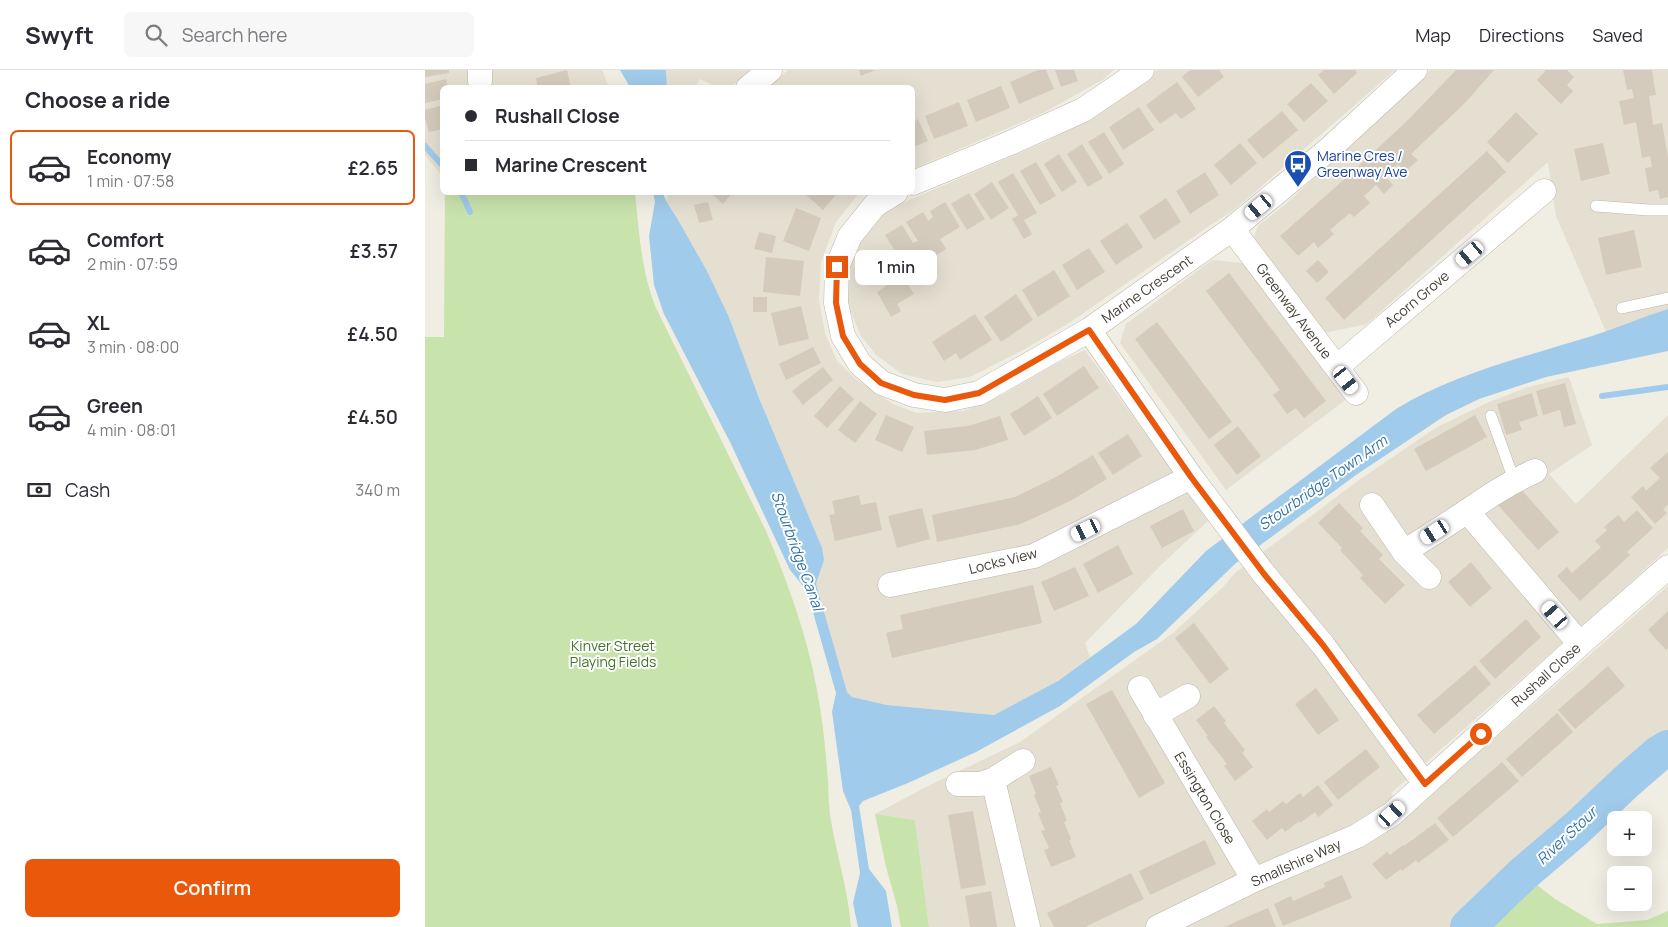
<!DOCTYPE html>
<meta charset="utf-8">
<style>
body{margin:0;font-family:Manrope,sans-serif;background:#f7f7f7;color:#2b2b33;height:100vh;display:flex;flex-direction:column;font-size:19px;white-space:nowrap}
*{box-sizing:border-box;margin:0}
p{font-size:16px;color:#7c7c81}
.icon{flex:none;width:28px;height:28px;fill:none;stroke:currentColor;stroke-width:2;stroke-linecap:round;stroke-linejoin:round}
.map{position:relative;flex:1;overflow:hidden}
.details{display:flex;flex-direction:column;background:#fff;width:425px}
.details>*{flex:none}
.hud{position:absolute;left:15px;top:15px;width:475px;height:110px;border-radius:8px;box-shadow:0 5px 20px #0002;display:grid;align-content:center;height:110px;padding:0 25px;background:#fff}
.buttons{position:absolute;left:1182px;top:741px;display:grid;gap:10px}
.buttons a{display:grid;place-items:center;width:45px;height:45px;border-radius:8px;background:#fff;box-shadow:0 5px 20px #0002;font-size:25px}
.end{position:absolute;width:22px;height:22px;margin:-11px;border:6px solid #ea580c;background:#fff;box-shadow:0 0 0 2px #fff}
.from{border-radius:50%}
.bubble{position:absolute;height:35px;border-radius:8px;background:#fff;box-shadow:0 5px 20px #0002;font-size:16px;font-weight:600;line-height:35px;text-align:center}
.car{position:absolute;width:15px;height:30px;margin:-15px -8px;border-radius:6px;box-shadow:0 0 4px 1px #0007;background:linear-gradient(#fff 24%,#345 0 40%,#fff 0 76%,#345 0 86%,#fff 0)}
.hud b{display:flex;align-items:center;gap:18px;height:48px;font-size:19px}
.hud b+b{border-top:1px solid #e1e1e2}
.hud i{width:12px;height:12px;background:#2b2b33}
ul{padding:0;list-style:none}
li{display:flex;align-items:center;gap:15px;height:75px;margin:0 10px 8px;padding:0 15px;border:2px solid transparent;border-radius:8px}
li div{flex:1}
li b{display:block;font-size:19px}
li em{font-style:normal;font-weight:600}
li.active{border-color:#ea580c}
li>.icon{width:45px;height:45px;stroke-width:1.5}
h2{padding:0 25px;font-size:22px;line-height:60px}
.pay{display:flex;align-items:center;gap:12px;height:55px;padding:0 25px;font-size:19px}
.pay p{margin-inline-start:auto}
.button{display:flex;gap:10px;margin-top:auto;padding:10px 25px}
.button a{flex:1;height:58px;border-radius:8px;background:#ea580c;color:#fff;font-size:20px;font-weight:600;line-height:58px;text-align:center}
header{display:flex;align-items:center;gap:30px;box-sizing:border-box;height:70px;padding:0 25px;background:#fff;border-bottom:1px solid #e1e1e2}
header strong{font-size:24px}
nav{display:flex;gap:28px;margin-inline-start:auto;font-size:18px}
.search{width:350px;height:45px;background:#f7f7f7;display:flex;align-items:center;gap:12px;box-sizing:border-box;padding:0 18px;border-radius:8px;color:#7c7c81;font-size:19px}
main{display:flex;flex:1;min-height:0}
.map>svg:first-child{display:block}
.residential{fill:#e4dfd1}
.green{fill:#c9e3ad}
.water{fill:#a1cbeb}
.lines{fill:none;stroke-linecap:round;stroke-linejoin:round}
.stream{stroke:#a1cbeb;stroke-width:6}
.river{stroke:#a1cbeb;stroke-width:36}
.building{fill:#d4cbbc}
.lane-casing{stroke:#beb7a9;stroke-width:12}
.street-casing{stroke:#beb7a9;stroke-width:25}
.lane{stroke:#fff;stroke-width:11}
.street{stroke:#fff;stroke-width:24}
.route{stroke:#ea580c;stroke-width:6}
.labels{text-anchor:middle;stroke-width:4;stroke-linejoin:round;paint-order:stroke}
.transit-label{font-size:14px;fill:#164399;stroke:#fff;text-anchor:start}
.street-label{font-size:14px;fill:#423d34;stroke:#fff}
.park-label{font-size:14px;fill:#43702b;stroke:#fff}
.water-label{font-size:15px;font-style:italic;fill:#3373a7;stroke:#fff}
</style>
<header>
<strong>Swyft</strong>
<div class="search"><svg class="icon" aria-label="search" viewBox="0 0 24 24"><circle cx="10" cy="10" r="6"/><path d="M15 15l6 6"/></svg>Search here</div>
<nav><a>Map</a><a>Directions</a><a>Saved</a></nav>
</header>
<main>
<section class="details">
<h2>Choose a ride</h2>
<ul>
<li class="active"><svg class="icon" aria-label="car" viewBox="0 0 24 24"><path d="M5 17H2v-5l4-1 3-4h7l3 4 3 1v5h-3M9 17h6M6 11h13"/><circle cx="7" cy="17" r="2"/><circle cx="17" cy="17" r="2"/></svg><div><b>Economy</b><p>1 min · 07:58</p></div><em>£2.65</em></li>
<li><svg class="icon" aria-label="car" viewBox="0 0 24 24"><path d="M5 17H2v-5l4-1 3-4h7l3 4 3 1v5h-3M9 17h6M6 11h13"/><circle cx="7" cy="17" r="2"/><circle cx="17" cy="17" r="2"/></svg><div><b>Comfort</b><p>2 min · 07:59</p></div><em>£3.57</em></li>
<li><svg class="icon" aria-label="car" viewBox="0 0 24 24"><path d="M5 17H2v-5l4-1 3-4h7l3 4 3 1v5h-3M9 17h6M6 11h13"/><circle cx="7" cy="17" r="2"/><circle cx="17" cy="17" r="2"/></svg><div><b>XL</b><p>3 min · 08:00</p></div><em>£4.50</em></li>
<li><svg class="icon" aria-label="car" viewBox="0 0 24 24"><path d="M5 17H2v-5l4-1 3-4h7l3 4 3 1v5h-3M9 17h6M6 11h13"/><circle cx="7" cy="17" r="2"/><circle cx="17" cy="17" r="2"/></svg><div><b>Green</b><p>4 min · 08:01</p></div><em>£4.50</em></li>
</ul>
<div class="pay"><svg class="icon" aria-label="cash" viewBox="0 0 24 24"><path d="M3 7h18v10H3z"/><circle cx="12" cy="12" r="2"/></svg>Cash<p>340 m</p></div>
<div class="button"><a>Confirm</a></div>
</section>
<div class="map">
<svg width="1243" height="857" viewBox="0 0 1243 857">
<rect width="100%" height="100%" fill="#f0ede3"/>
<path class="residential" d="M0,0H177L184,17L18,18L17,106L0,85Z
M241,0H327L306,17L298,18L292,17L275,9L270,17H242Z
M363,0H688L679,9L618,43L488,99V18H342Z
M733,0H970L809,140L787,154L644,253L598,280L545,307L512,312L477,304L451,285L436,266L423,235L422,208L429,178L453,148L475,134L622,71L674,43Z
M1005,0H1243V239L1181,262L1131,146L1123,92L942,254L899,263L828,170L833,156L863,132L993,14Z
M245,122L434,123L411,152L396,192L394,229L400,263L412,291L432,310L468,334L492,343L538,341L579,324L634,292L660,280L783,451L736,495L660,573L665,587L633,611L569,645L462,635L427,627L422,622L419,615L391,514L399,490L334,328L304,247L282,201L252,148L241,131Z
M787,190L818,193L923,328L801,420L695,273L701,254Z
M1144,307L1167,375L1124,404L1151,434L1243,345V478L1192,525L966,723L985,743L1243,516V678L1233,684L1202,711L1152,758L1098,804L1043,857H504L490,750L450,744L503,716L595,672L748,563L798,517L810,503L934,410L1012,357L1064,332L1103,317Z"/>
<path class="green" d="M20,123H210C214,161 216,201 231,238L341,461C363,513 382,565 392,620C397,646 400,673 402,699C404,714 403,730 405,745C411,783 423,819 426,857H0V267H19Z
M450,744L490,750L504,857H476L472,836L461,797Z
M1098,804L1130,829L1172,854L1222,850L1243,841V857H1043Z"/>
<path class="water" d="M195,0H241L242,17H205Z
M228,123H238L241,131L252,148L282,201L304,247L334,328L397,478L399,490L391,514L422,622L427,627L462,635L569,645L633,611L711,554L781,481L971,339C1028,304 1103,286 1167,266C1193,258 1217,247 1243,239V281L1121,307L1054,329L1021,345L931,405L811,493L732,569L709,582L635,636L551,682L483,713L438,731L434,736L444,799L461,821L467,857H433L428,833L435,803L426,740L418,721L407,642L411,623L382,521L365,500L305,372L239,244L229,215L224,166L230,132Z"/>
<g class="lines">
<path class="stream" d="M0,76L18,96
M36,122L45,142
M1177,326L1243,317"/>
<path class="river" d="M1043,857L1098,804L1152,758L1202,711L1233,684L1243,678"/>
</g>
<path class="building" d="M0,0H24V3L0,7Z
M142,0L146,18H113L111,8Z
M434,0H450L436,6Z
M613,0H621L629,19L594,34L585,12Z
M630,0H649L653,11L636,17Z
M765,0H794L799,7L773,27L757,7Z
M899,0H930L932,3L909,24L893,5Z
M1031,0H1069L1040,33L986,84L993,90L980,102L973,94L960,106L968,115L959,124L951,115L939,126L945,133L929,147L925,143L905,160L909,164L893,178L889,172L873,186L855,166L922,107L985,48Z
M1121,0H1142L1149,7L1142,15L1148,21L1136,34L1112,10Z
M1198,0H1227L1231,25L1224,26L1228,55L1237,53L1243,87V127L1235,129L1233,120L1224,122L1220,98L1227,97L1225,86L1217,88L1211,52L1199,55L1194,31L1209,28L1207,19L1202,20Z
M21,9L23,18H18V29L0,33V14Z
M752,12L771,39L756,49L751,43L735,54L721,35Z
M886,13L903,31L879,52L862,34Z
M576,16L585,38L551,52L542,30Z
M534,32L543,56L509,69L500,46Z
M18,35V59L4,62L0,48V40Z
M714,37L729,60L698,80L684,57Z
M857,41L873,60L838,89L822,70Z
M1091,42L1113,64L1083,93L1062,72Z
M493,49L503,71L488,77V52Z
M679,62L699,94L684,104L663,72Z
M815,73L832,93L806,115L789,95Z
M1178,73L1185,104L1156,111L1149,79Z
M657,74L678,108L663,117L642,84Z
M1062,81L1081,102L919,250L900,228Z
M634,84L652,112L637,122L619,94Z
M611,92L631,126L615,135L595,101Z
M780,102L794,125L765,144L751,121Z
M588,103L612,143L599,150L607,164L599,169L587,149L593,145L573,112Z
M567,112L584,138L566,150L549,124Z
M285,122H308L298,134Z
M378,122H413L398,140Z
M544,123L560,149L542,160L526,134Z
M741,128L756,152L729,170L714,146Z
M283,132L288,150L274,153L269,135Z
M520,132L535,157L515,169L521,179L500,192L496,187L480,197L460,165L477,155L488,173L493,171L481,152L498,142L503,151L508,147L505,141Z
M371,138L396,148L384,181L358,171Z
M702,153L718,177L691,195L675,171Z
M1209,160L1217,197L1181,205L1173,168Z
M334,162L351,166L347,183L329,179Z
M664,178L680,202L652,220L637,195Z
M341,187L379,191L375,226L338,222Z
M468,189L489,224L472,234L476,241L466,247L452,222L461,216L451,199Z
M893,190L904,202L892,213L881,201Z
M629,200L645,226L613,247L597,220Z
M804,203L901,331L879,348L871,338L862,344L848,325L855,320L781,221Z
M591,224L608,250L576,272L559,247Z
M328,227H342V242H328Z
M376,236L384,269L354,276L346,243Z
M550,244L567,270L535,290L531,283L519,291L507,272Z
M732,252L807,352L784,369L710,269Z
M388,277L396,293L361,310L354,294Z
M659,296L674,318L632,346L618,324Z
M398,297L408,310L378,335L367,321Z
M1140,313L1151,354L1139,357L1135,340L1118,345L1111,321Z
M415,316L429,329L402,358L389,346Z
M1107,323L1113,346L1094,352L1097,360L1081,365L1072,334Z
M613,326L627,348L599,366L585,344Z
M435,331L452,344L430,373L413,360Z
M461,345L489,357L477,382L450,370Z
M1050,345L1062,367L1001,401L989,379Z
M575,346L583,370L550,380L502,385L499,361L543,356Z
M813,356L836,386L812,405L789,375Z
M703,364L717,386L688,405L673,383Z
M1243,382V435L1238,439L1242,443L1230,454L1206,427L1218,416L1221,421L1235,408L1225,398Z
M668,385L682,409L645,431L596,454L512,472L507,445L590,427L631,407Z
M1094,417L1134,462L1113,480L1073,435Z
M434,425L436,435L451,432L457,460L410,471L404,445L410,444L407,431Z
M914,433L938,458L935,461L958,485L954,489L980,515L960,534L935,508L938,505L915,480L917,478L893,453Z
M497,438L505,469L472,478L463,446Z
M758,439L769,461L737,478L725,456Z
M1212,440L1228,458L1202,482L1205,485L1155,531L1132,506L1142,497L1147,503L1176,477L1170,471L1182,460L1179,457L1193,445L1199,452Z
M693,475L708,504L673,523L658,494Z
M1046,492L1067,518L1045,537L1023,512Z
M650,497L664,526L629,541L616,512Z
M608,515L617,553L467,588L461,563L478,559L475,545Z
M1243,541V578L1241,580L1223,560Z
M1101,549L1116,567L1070,609L1054,591Z
M769,553L804,599L785,614L750,568Z
M1050,595L1066,614L1009,664L992,645Z
M1183,596L1200,616L1150,659L1133,640Z
M891,618L914,650L893,665L870,634Z
M687,620L740,713L714,728L661,634Z
M789,636L801,651L799,653L820,680L817,683L828,697L810,711L799,696L802,694L781,667L783,666L771,650Z
M1132,643L1148,662L1097,707L1081,689Z
M941,679L955,697L913,730L899,712Z
M1077,692L1094,711L1028,767L1012,748Z
M626,697L634,715L631,716L638,732L635,733L642,751L639,752L646,769L644,770L651,787L626,797L619,780L624,778L616,761L620,760L613,743L616,742L609,725L611,724L604,706Z
M893,715L908,735L893,747L890,742L875,753L874,751L860,762L857,758L842,770L827,751L842,739L844,742L858,731L861,734L875,723L878,727Z
M548,741L561,815L536,819L523,745Z
M1010,753L1024,770L993,793L991,790L977,801L976,799L961,810L947,794L962,782L965,785L978,775L979,776Z
M780,770L791,794L725,825L714,801Z
M706,803L719,829L660,857H629L622,843Z
M917,805L927,828L858,856L849,834L866,826L868,831L900,817L899,813Z
M566,821L572,857H545L540,826Z
M843,838L851,857H800L810,852Z"/>
<g class="lines">
<defs>
<path id="lane" d="M1171,136L1223,140H1243
M1197,238L1243,228
M1066,346L1089,410"/>
<path id="street" d="M55,11V0
M323,18L345,0
M488,113L585,73L658,40L717,0
M471,122L450,135L425,166L412,197L411,233L418,266L435,294L457,313L489,325L520,330L554,323L664,260L807,159L903,80L990,0
M807,159L931,323
M664,260L766,407L839,504L898,575L1000,714
M912,297L1119,121
M947,435L979,482L1004,507
M1042,441L1155,574
M979,482C999,469 1020,456 1041,442C1063,427 1085,412 1110,401
M465,515L609,486L766,407
M715,618L829,810
M730,645L763,626
M568,710L603,857
M533,714H555L568,710L598,691
M733,857L829,810L932,766L967,744L1155,574L1243,497"/>
</defs>
<use href="#lane" class="lane-casing"/>
<use href="#street" class="street-casing"/>
<use href="#lane" class="lane"/>
<use href="#street" class="street"/>
</g>
<g class="lines">
<path class="route" d="M412,197L411,233L418,266L435,294L456,313L489,325L520,330L554,323L664,260L766,407L839,504L898,575L1000,714L1056,664"/>
</g>
<defs>
<symbol id="bus-pin" viewBox="-11 -11 22 30"><path d="M0 17L-7.5 6A9.5 9.5 0 1 1 7.5 6Z" fill="#1a4fb4" stroke="#fff"/><path d="M-5-6H5V4H4V6H2V4H-2V6H-4V4H-5ZM-3.5-4V0h7V-4ZM-3.5 1.2v1.5H-2V1.2ZM2 1.2v1.5H3.5V1.2Z" fill="#fff"/></symbol>
</defs>
<g fill-rule="evenodd">
<use href="#bus-pin" x="857" y="78" width="32" height="43"/>
</g>
<g class="labels">
<g class="transit-label">
<text x="892" y="91">Marine Cres /<tspan x="892" dy="16">Greenway Ave</tspan></text>
</g>
<g class="street-label">
<text transform="translate(722 219) rotate(-35)" y="5">Marine Crescent</text>
<text transform="translate(992 229) rotate(-40)" y="5">Acorn Grove</text>
<text transform="translate(869 241) rotate(53)" y="5">Greenway Avenue</text>
<text transform="translate(578 491) rotate(-14)" y="5">Locks View</text>
<text transform="translate(1121 605) rotate(-42)" y="5">Rushall Close</text>
<text transform="translate(780 728) rotate(59)" y="5">Essington Close</text>
<text transform="translate(871 793) rotate(-24)" y="5">Smallshire Way</text>
</g>
<g class="park-label">
<text x="188" y="581">Kinver Street<tspan x="188" dy="16">Playing Fields</tspan></text>
</g>
<g class="water-label">
<text transform="translate(898 413) rotate(-35)" y="5">Stourbridge Town Arm</text>
<text transform="translate(372 481) rotate(70)" y="5">Stourbridge Canal</text>
<text transform="translate(1142 766) rotate(-43)" y="5">River Stour</text>
</g>
</g>
</svg>
<div class="buttons">
<a>+</a>
<a>−</a>
</div>
<i class="end from" style="left:1056px;top:664px"></i>
<i class="end" style="left:412px;top:197px"></i>
<div class="bubble" style="left:430px;top:180px;width:82px">1 min</div>
<i class="car" style="left:834px;top:137px;rotate:230deg"></i>
<i class="car" style="left:1045px;top:184px;rotate:230deg"></i>
<i class="car" style="left:921px;top:310px;rotate:143deg"></i>
<i class="car" style="left:661px;top:460px;rotate:244deg"></i>
<i class="car" style="left:1010px;top:462px;rotate:237deg"></i>
<i class="car" style="left:1130px;top:545px;rotate:319deg"></i>
<i class="car" style="left:967px;top:744px;rotate:48deg"></i>
<div class="hud">
<b><i class="from"></i>Rushall Close</b>
<b><i></i>Marine Crescent</b>
</div>
</div>
</main>
